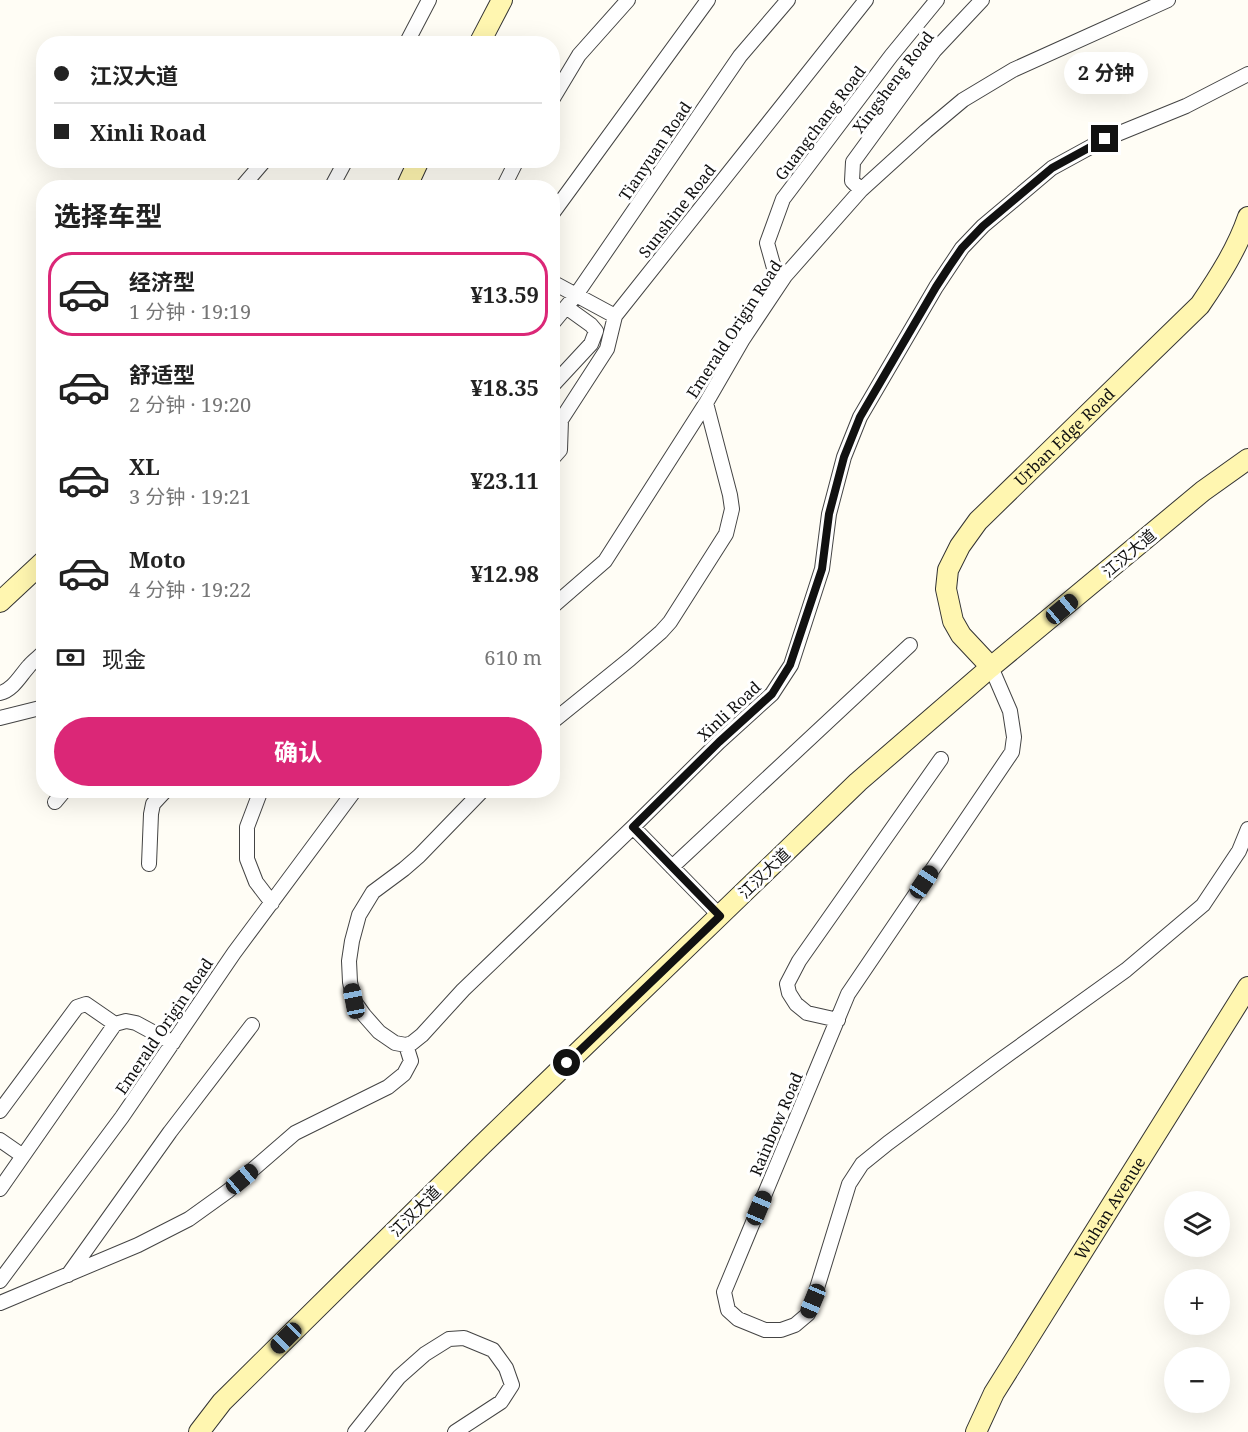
<!DOCTYPE html>
<html lang="zh">
<meta charset="utf-8">
<style>
body{margin:0;font-family:"Noto Serif","Noto Sans SC",serif;background:#f2f2f2;color:#222;height:100vh;display:flex;flex-direction:column;font-size:22px;white-space:nowrap}
*{box-sizing:border-box;margin:0}
p{font-size:20px;color:#767676}
.icon{flex:none;width:33px;height:33px;fill:none;stroke:currentColor;stroke-width:2;stroke-linecap:round;stroke-linejoin:round}
.map{position:relative;flex:1;overflow:hidden}
.details{position:absolute;left:36px;top:180px;width:524px;height:618px;display:flex;flex-direction:column;background:#fff;border-radius:24px;box-shadow:0 6px 24px #0002}
.details>*{flex:none}
.top-card{position:absolute;left:36px;top:36px;width:524px;height:132px;border-radius:24px;box-shadow:0 6px 24px #0002;display:grid;align-content:center;height:132px;padding:0 18px;background:#fff}
.controls{position:absolute;left:1164px;top:1191px;display:grid;gap:12px}
.controls a{display:grid;place-items:center;width:66px;height:66px;border-radius:50%;background:#fff;box-shadow:0 6px 24px #0002;font-size:30px}
.end{position:absolute;width:27px;height:27px;margin:-14px;border:8px solid #111;background:#fff;box-shadow:0 0 0 3px #fff}
.from{border-radius:50%}
.bubble{position:absolute;height:42px;border-radius:21px;background:#fff;box-shadow:0 6px 24px #0002;font-size:20px;font-weight:700;line-height:42px;text-align:center}
.car{position:absolute;width:18px;height:36px;margin:-18px -9px;border-radius:8px;box-shadow:0 0 4px 2px #0007;background:linear-gradient(#222 24%,#8ab4d8 0 40%,#222 0 76%,#8ab4d8 0 86%,#222 0)}
.top-card b{display:flex;align-items:center;gap:21px;height:57px;font-size:22px}
.top-card b+b{border-top:2px solid #e0e0e0}
.top-card i{width:15px;height:15px;background:#222}
ul{padding:0;list-style:none}
li{display:flex;align-items:center;gap:18px;height:84px;margin:0 12px 9px;padding:0 6px;border:3px solid transparent;border-radius:24px}
li div{flex:1}
li b{display:block;font-size:22px}
li em{font-style:normal;font-weight:700}
li.current{border-color:#db2777}
li>.icon{width:54px;height:54px;stroke-width:1.5}
h2{padding:0 18px;font-size:27px;line-height:72px}
.pay{display:flex;align-items:center;gap:15px;height:66px;padding:0 18px;font-size:22px}
.pay p{margin-inline-start:auto}
.cta{display:flex;gap:12px;margin-top:auto;padding:12px 18px}
.cta a{flex:1;height:69px;border-radius:36px;background:#db2777;color:#fff;font-size:24px;font-weight:700;line-height:69px;text-align:center}
.map>svg:first-child{display:block}
.lines{fill:none;stroke-linecap:round;stroke-linejoin:round}
.street-casing{stroke:#444;stroke-width:16}
.secondary-casing{stroke:#333;stroke-width:22}
.street{stroke:#fff;stroke-width:14}
.secondary{stroke:#fff6b0;stroke-width:20}
.route{stroke:#111;stroke-width:8}
.labels{text-anchor:middle;stroke-width:6;stroke-linejoin:round;paint-order:stroke}
.street-label{font-size:16px;fill:#111;stroke:#fff}
</style>
<div class="map">
<svg width="1248" height="1432" viewBox="0 0 1248 1432">
<rect width="100%" height="100%" fill="#fffdf5"/>
<g class="lines">
<defs>
<path id="street" d="M406,44L429,0
M552,100L579,55L628,0
M241,188L265,160
M331,188L346,160
M503,188L517,160
M861,190L852,181L853,162L934,51L982,0
M552,214L708,0
M785,276L774,268L767,243L783,199L891,56L937,0
M552,282L615,316
M552,324L576,295L740,56L788,0
M552,386L591,344L596,331L591,325L566,307
M552,459L560,450L561,420L607,349L615,316L866,0
M552,607L605,561L706,403L743,339L785,276L861,190L926,131L963,100L1013,70L1168,0
M991,667L1010,711L1014,737L1012,752L848,994L724,1292L728,1310L738,1319L765,1330H781L795,1325L808,1314L813,1301L849,1184L862,1164L888,1143L995,1064L1126,970L1203,905L1239,851L1248,829
M0,693C13,690 20,676 29,666C33,661 39,657 44,652
M0,718L44,707
M552,722L630,659L661,632L670,622L726,534L732,509L730,495L706,403
M261,790L247,827V859L256,882L272,903
M483,790L419,856L404,869L373,892L359,915L352,941L349,961L350,982L354,1001L364,1015L379,1032L395,1043L406,1045L412,1043L422,1035L463,990L633,827L719,742L772,694L791,665L822,569L829,514L844,457L860,417L936,287L962,248L983,226L1052,168L1105,139L1186,106L1248,74
M55,802L65,790
M633,827L720,916
M149,864L151,814L153,804L166,790
M672,867L910,645
M838,1020L807,1013L796,1004L789,993L787,984L799,961L941,759
M0,1111L77,1007L86,1004L115,1024
M0,1140L23,1156
M0,1189L115,1024L126,1021L136,1023L173,1043
M68,1275L170,1132L252,1025
M0,1281L122,1117L234,953L355,790
M0,1303L138,1245L189,1219L228,1191L295,1133L388,1087L404,1074L411,1061L406,1045
M355,1432L399,1377L425,1354L449,1339L464,1338L493,1350L506,1368L512,1385L501,1402L455,1432"/>
<g id="secondary">
<path d="M479,44L502,0"/>
<path d="M406,188L419,160"/>
<path d="M0,602L44,561"/>
<path id="s1" d="M991,667L961,635L953,621L946,589L948,570L960,546L978,521L1200,305C1219,277 1237,249 1248,217"/>
<path d="M199,1432L222,1402L482,1145L858,782L991,667L1203,491L1248,459"/>
<path id="s2" d="M976,1432L994,1393L1248,987"/>
</g>
</defs>
<use href="#street" class="street-casing"/>
<use href="#secondary" class="secondary-casing"/>
<use href="#street" class="street"/>
<use href="#secondary" class="secondary"/>
</g>
<g class="lines">
<path class="route" d="M567,1063L720,916L633,827L719,742L772,694L790,665L822,569L829,514L844,457L860,417L936,287L949,267L962,248L983,226L1052,168L1105,139"/>
</g>
<g class="labels">
<g class="street-label">
<text transform="translate(893 82) rotate(-53)" y="6">Xingsheng Road</text>
<text transform="translate(820 123) rotate(-53)" y="6">Guangchang Road</text>
<text transform="translate(655 151) rotate(-56)" y="6">Tianyuan Road</text>
<text transform="translate(677 211) rotate(-52)" y="6">Sunshine Road</text>
<text transform="translate(734 329) rotate(-57)" y="6">Emerald Origin Road</text>
<text dy="6" stroke="none"><textPath href="#s1" startOffset="290">Urban Edge Road</textPath></text>
<text transform="translate(1129 553) rotate(-40)" y="6">江汉大道</text>
<text transform="translate(729 711) rotate(-43)" y="6">Xinli Road</text>
<text transform="translate(764 873) rotate(-44)" y="6">江汉大道</text>
<text transform="translate(164 1026) rotate(-56)" y="6">Emerald Origin Road</text>
<text transform="translate(776 1124) rotate(-67)" y="6">Rainbow Road</text>
<text dy="6" stroke="none"><textPath href="#s2" startOffset="261">Wuhan Avenue</textPath></text>
<text transform="translate(415 1211) rotate(-45)" y="6">江汉大道</text>
</g>
</g>
</svg>
<div class="controls">
<a><svg class="icon" aria-label="layers" viewBox="0 0 24 24"><path d="M12 4l9 5-9 5-9-5zM3 14l9 5 9-5"/></svg></a>
<a>+</a>
<a>−</a>
</div>
<i class="end from" style="left:567px;top:1063px"></i>
<i class="end" style="left:1105px;top:139px"></i>
<div class="bubble" style="left:1064px;top:52px;width:84px">2 分钟</div>
<i class="car" style="left:1062px;top:609px;rotate:50deg"></i>
<i class="car" style="left:924px;top:882px;rotate:34deg"></i>
<i class="car" style="left:354px;top:1001px;rotate:349deg"></i>
<i class="car" style="left:242px;top:1179px;rotate:50deg"></i>
<i class="car" style="left:759px;top:1208px;rotate:23deg"></i>
<i class="car" style="left:813px;top:1301px;rotate:203deg"></i>
<i class="car" style="left:286px;top:1338px;rotate:225deg"></i>
<div class="top-card">
<b><i class="from"></i>江汉大道</b>
<b><i></i>Xinli Road</b>
</div>
<section class="details">
<h2>选择车型</h2>
<ul>
<li class="current"><svg class="icon" aria-label="car" viewBox="0 0 24 24"><path d="M5 17H2v-5l4-1 3-4h7l3 4 3 1v5h-3M9 17h6M6 11h13"/><circle cx="7" cy="17" r="2"/><circle cx="17" cy="17" r="2"/></svg><div><b>经济型</b><p>1 分钟 · 19:19</p></div><em>¥13.59</em></li>
<li><svg class="icon" aria-label="car" viewBox="0 0 24 24"><path d="M5 17H2v-5l4-1 3-4h7l3 4 3 1v5h-3M9 17h6M6 11h13"/><circle cx="7" cy="17" r="2"/><circle cx="17" cy="17" r="2"/></svg><div><b>舒适型</b><p>2 分钟 · 19:20</p></div><em>¥18.35</em></li>
<li><svg class="icon" aria-label="car" viewBox="0 0 24 24"><path d="M5 17H2v-5l4-1 3-4h7l3 4 3 1v5h-3M9 17h6M6 11h13"/><circle cx="7" cy="17" r="2"/><circle cx="17" cy="17" r="2"/></svg><div><b>XL</b><p>3 分钟 · 19:21</p></div><em>¥23.11</em></li>
<li><svg class="icon" aria-label="car" viewBox="0 0 24 24"><path d="M5 17H2v-5l4-1 3-4h7l3 4 3 1v5h-3M9 17h6M6 11h13"/><circle cx="7" cy="17" r="2"/><circle cx="17" cy="17" r="2"/></svg><div><b>Moto</b><p>4 分钟 · 19:22</p></div><em>¥12.98</em></li>
</ul>
<div class="pay"><svg class="icon" aria-label="cash" viewBox="0 0 24 24"><path d="M3 7h18v10H3z"/><circle cx="12" cy="12" r="2"/></svg>现金<p>610 m</p></div>
<div class="cta"><a>确认</a></div>
</section>
</div>
